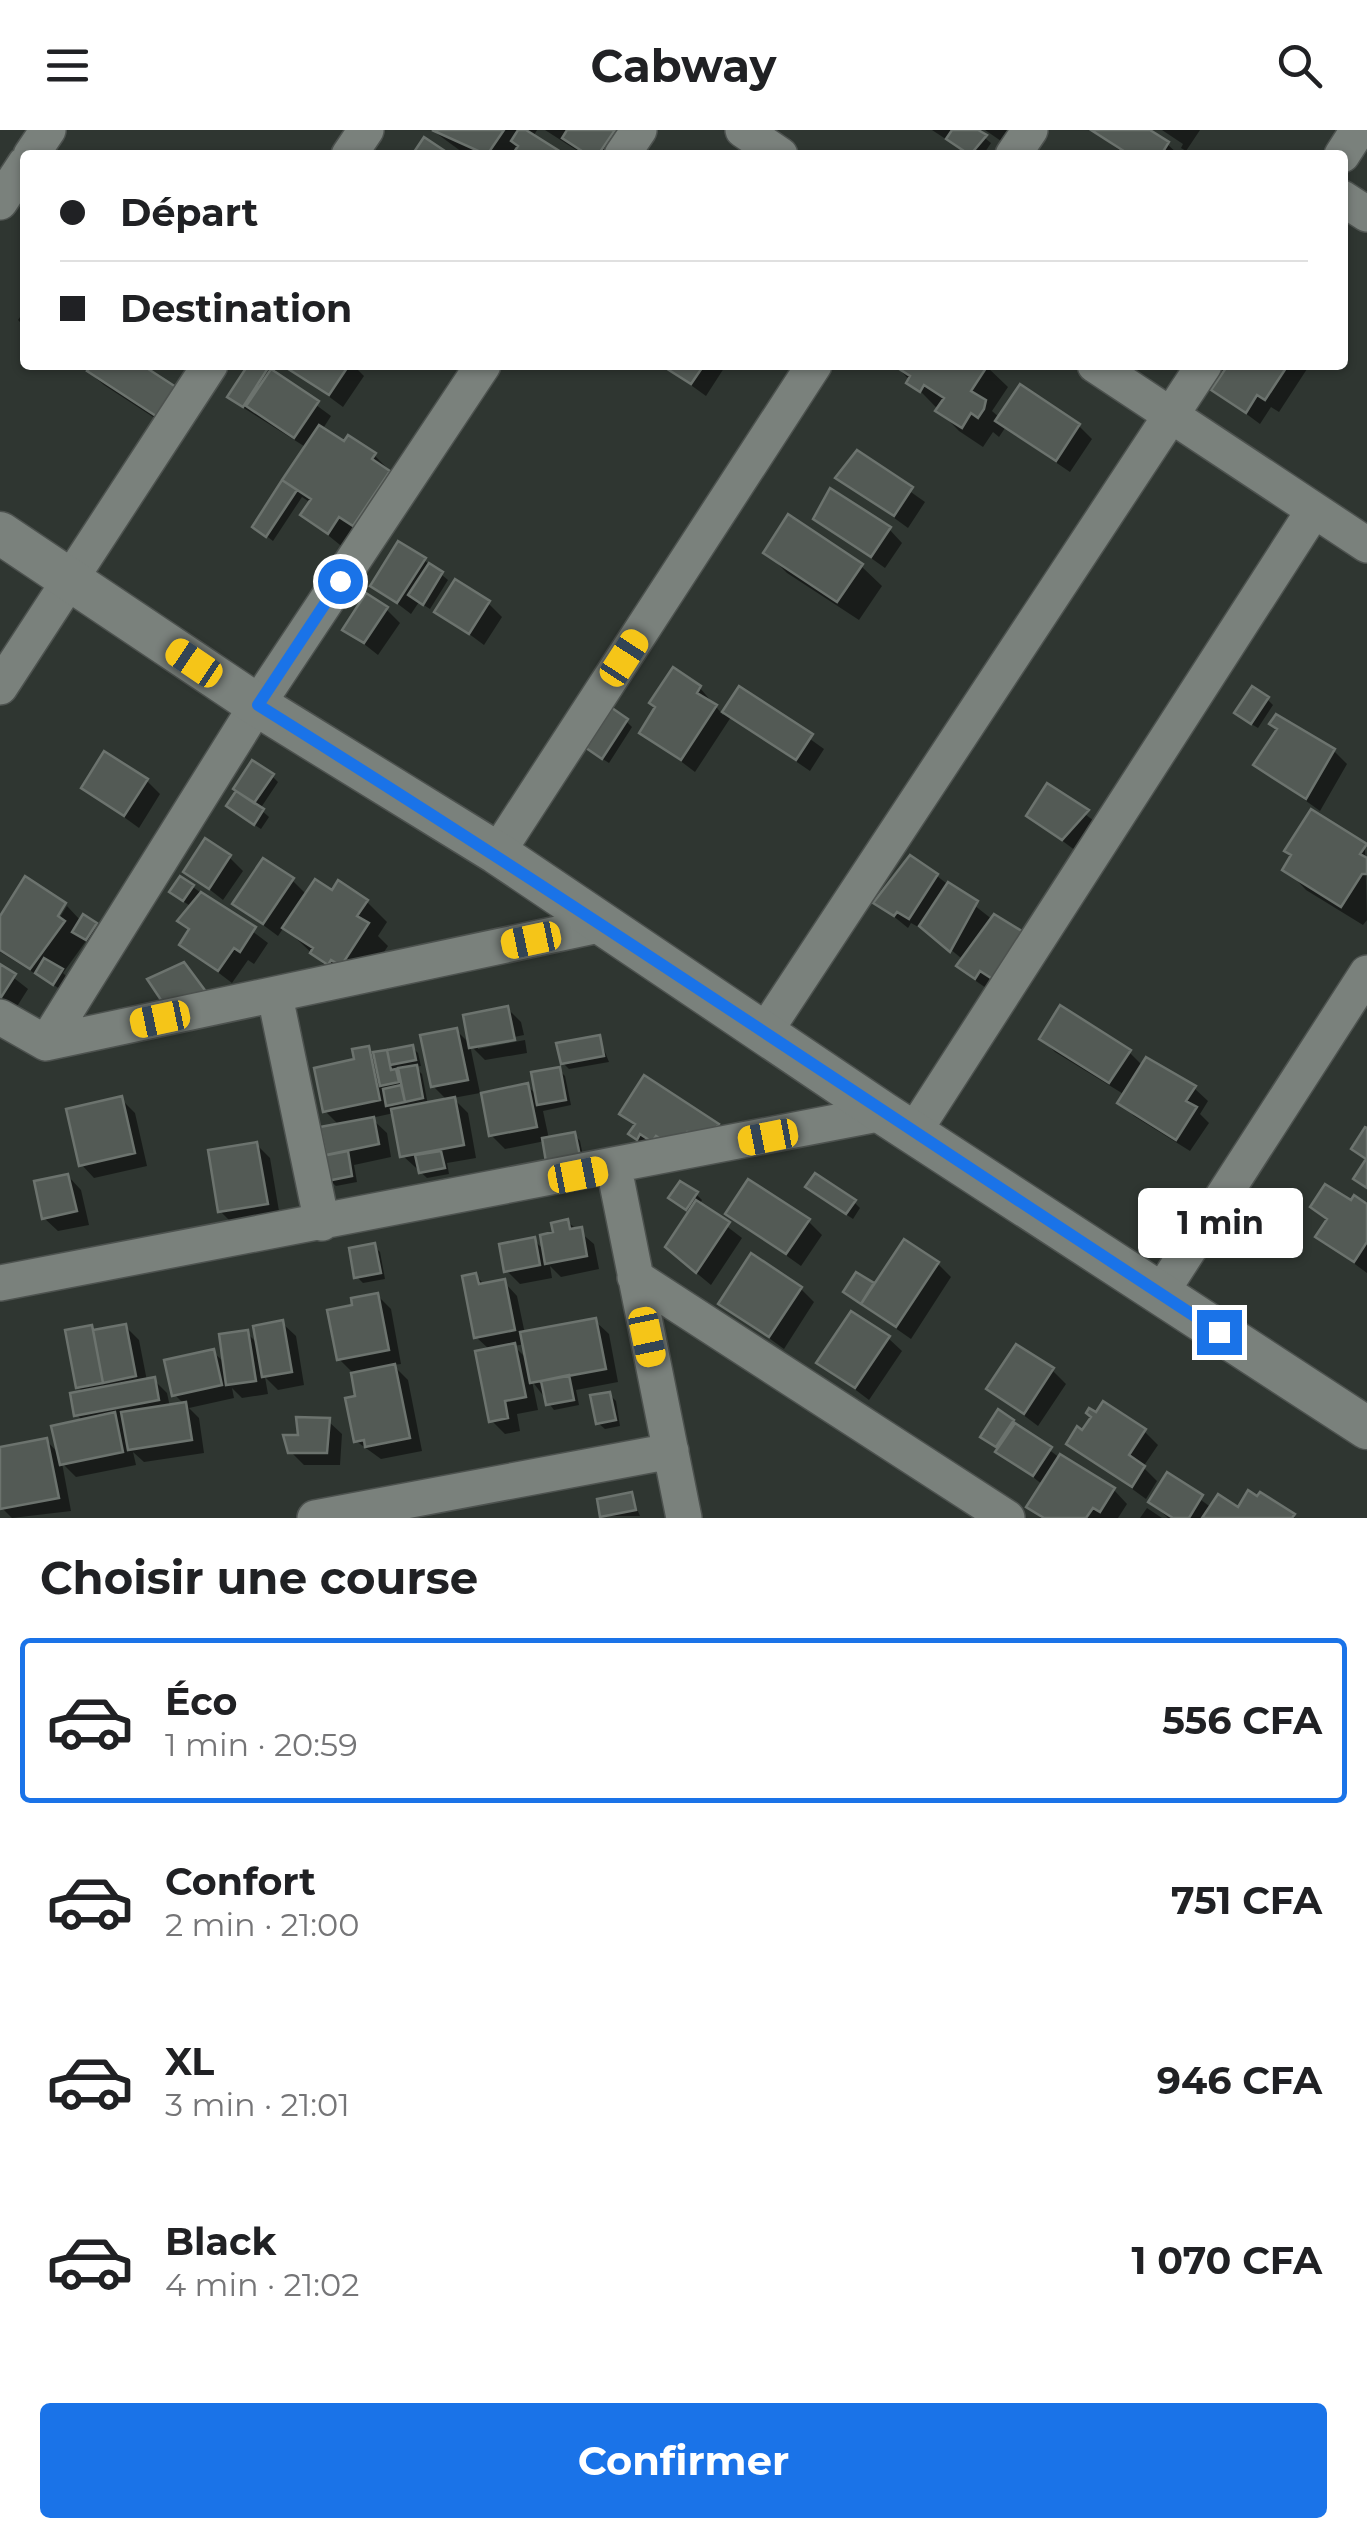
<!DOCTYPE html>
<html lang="fr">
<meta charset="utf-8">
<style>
body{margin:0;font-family:Montserrat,sans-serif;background:#f2f2f2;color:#202124;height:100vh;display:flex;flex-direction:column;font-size:38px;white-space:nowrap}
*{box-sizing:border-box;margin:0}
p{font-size:32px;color:#757577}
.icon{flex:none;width:55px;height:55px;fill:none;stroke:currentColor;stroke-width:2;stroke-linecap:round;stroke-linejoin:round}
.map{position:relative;height:1388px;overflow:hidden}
.sheet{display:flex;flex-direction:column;background:#fff;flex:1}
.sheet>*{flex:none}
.top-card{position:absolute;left:20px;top:20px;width:1328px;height:220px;border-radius:10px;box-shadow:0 2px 8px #0004;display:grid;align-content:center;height:220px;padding:0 40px;background:#fff}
.end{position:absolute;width:45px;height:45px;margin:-22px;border:12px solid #1a73e8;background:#fff;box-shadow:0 0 0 5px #fff}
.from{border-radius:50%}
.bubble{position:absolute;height:70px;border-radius:10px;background:#fff;box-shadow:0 2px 8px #0004;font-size:32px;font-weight:700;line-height:70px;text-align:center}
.car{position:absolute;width:30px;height:60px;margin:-30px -15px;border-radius:12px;box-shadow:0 0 8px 2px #0007;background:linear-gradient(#f5c518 24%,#345 0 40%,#f5c518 0 76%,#345 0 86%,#f5c518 0)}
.top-card b{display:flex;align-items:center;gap:35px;height:95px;font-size:38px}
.top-card b+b{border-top:2px solid #e0e0e0}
.top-card i{width:25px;height:25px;background:#202124}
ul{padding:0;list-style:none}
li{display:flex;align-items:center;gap:30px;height:165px;margin:0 20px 15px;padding:0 20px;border:5px solid transparent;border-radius:10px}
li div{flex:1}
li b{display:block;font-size:38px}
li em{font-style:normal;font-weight:700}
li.on{border-color:#1a73e8}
li>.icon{width:90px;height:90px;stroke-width:1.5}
h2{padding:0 40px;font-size:45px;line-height:120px}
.cta{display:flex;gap:20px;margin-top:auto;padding:20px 40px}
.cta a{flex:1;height:115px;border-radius:10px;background:#1a73e8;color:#fff;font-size:40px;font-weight:700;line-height:115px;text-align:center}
header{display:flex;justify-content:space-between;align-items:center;height:130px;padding:0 40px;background:#fff;font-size:45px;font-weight:700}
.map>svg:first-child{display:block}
.shadow{fill:#0007;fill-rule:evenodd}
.building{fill:#535a55;stroke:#6c736e;stroke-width:2.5}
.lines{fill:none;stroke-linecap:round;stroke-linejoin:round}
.minor-casing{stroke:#4d524f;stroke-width:38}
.tertiary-casing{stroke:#4d524f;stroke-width:45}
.minor{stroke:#7a817c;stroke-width:35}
.tertiary{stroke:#7a817c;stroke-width:42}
.route{stroke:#1a73e8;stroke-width:12}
</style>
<header><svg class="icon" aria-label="menu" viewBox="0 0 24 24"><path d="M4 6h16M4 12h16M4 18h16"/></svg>Cabway<svg class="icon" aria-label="search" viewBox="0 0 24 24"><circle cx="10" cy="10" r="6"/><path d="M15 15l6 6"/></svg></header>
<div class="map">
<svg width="1367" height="1388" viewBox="0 0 1367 1388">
<rect width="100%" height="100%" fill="#2f3631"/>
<path class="shadow" d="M432,0H537L533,7L560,25H466Z
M545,0H619L620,25H584Z
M932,0H975L991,13L983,25H970Z
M985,0H1008L1001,11Z
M1092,0H1152L1179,25H1126Z
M1162,0H1200L1186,21L1181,18L1183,14Z
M25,180V197L18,190Z
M80,235H137L170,298L104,255Z
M251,235H271L276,240L274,244L331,286L322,300L345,315L374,325L395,346L350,423L303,385L311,373L302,367L273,411L255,397L307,318L236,273Z
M286,235H353L364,246L343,277Z
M663,235H726L706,266Z
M895,235H985L1008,257L992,281L1000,288L1079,296L1092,309L1070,342L1005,298L999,307L993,302L983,317L959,301Z
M1231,235H1303L1307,239L1279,282L1271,277L1260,294L1214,260Z
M857,324L925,372L908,398L838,347Z
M816,389L889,399L902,413L885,438Z
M766,422L861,436L882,456L859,490L787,443Z
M424,430L448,450L430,479L419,472L411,484L373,455Z
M488,473L502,487L484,515L438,481Z
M386,479L400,493L378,525L345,499Z
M700,558L723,585L740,559L824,619L810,641L731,587L695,642L642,602Z
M1267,569L1273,575L1258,598L1243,589Z
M626,591L632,597L609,633L595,624Z
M1334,621L1347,634L1320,681L1256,635Z
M272,646L278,652L260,679L269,687L261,699L235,682Z
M147,651L160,664L139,698L84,658Z
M1048,657L1101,696L1076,721L1029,686Z
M1365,716L1367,790L1363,795L1306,760L1286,739L1293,727Z
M229,727L243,741L223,770L186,741Z
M937,746L993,790L1023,805L989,860L973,849L959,836L961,828L933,805L911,793L908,798L876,772Z
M26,750L66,776H61L53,798L67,776L81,791L102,801L93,815L86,811L63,843L67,847L60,859L0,822V790Z
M292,750L307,765L333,763L367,772L387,792L378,806L388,816L362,855L334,844L284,797L278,806L235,774Z
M193,757L268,813L254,834L248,830L232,853L182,815L190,801L180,791L192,777L178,768Z
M0,837L28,859L11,886L0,879Z
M508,879L521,892L524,905L478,914V919L525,910L527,923L485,930L470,915L480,963L453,968L468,983L476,1028L447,1033L449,1044L427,1048L402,1025L394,983L371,988L387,1003L391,1027L354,1035L357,1052L336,1056L329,1050L328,1023L340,996L325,981L368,918L374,924L412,917L418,923L421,936L415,937L422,944L428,975L448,971L433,956L456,900L471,915Z
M599,907L609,932L569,939L563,933Z
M1042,909L1129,922L1143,936L1194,958L1208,971L1200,984L1209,993L1190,1021L1134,986L1120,972L1125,965L1055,922Z
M559,940L565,946L571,975L543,981L549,1009L574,1004L580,1011L584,1031L545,1011L505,1019L491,1005L528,956L538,967Z
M121,969L135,983L147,1036L94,1048L81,1034Z
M622,983L717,996L730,1009L645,1017L632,1004L636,997Z
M256,1014L270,1028L280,1087L234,1095L220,1081Z
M68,1046L81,1060L89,1095L58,1101L44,1088Z
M814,1063L854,1072L860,1078L853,1089Z
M696,1064L702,1070L699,1075L742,1108L711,1155L682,1131L691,1083L678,1074Z
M1351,1073L1367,1077V1143L1318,1107L1328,1092L1313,1077Z
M728,1084L808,1091L822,1105L801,1136Z
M568,1092L594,1114L599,1139L561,1147L550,1136L552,1148L520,1154L506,1140L534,1110L545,1121Z
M374,1116L380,1122L385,1149L363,1153L357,1147Z
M938,1134L951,1147L911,1209L852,1168L857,1145L875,1157Z
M475,1145L485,1155L504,1152L517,1166L525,1204L595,1191L609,1204L618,1252L576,1260L579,1275L554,1280L532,1251L538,1280L517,1284L520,1301L505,1304L491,1290L490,1220L476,1207ZM525,1214L528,1230L514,1216Z
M801,1159L814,1172L784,1219L721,1173Z
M377,1165L391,1179L401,1234L393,1235L408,1250L422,1321L381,1329L356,1311L358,1268L353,1243L339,1229L355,1177Z
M282,1193L296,1206L304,1255L278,1260L265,1247L268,1264L242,1268L232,1258L234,1268L189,1278L199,1288L204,1323L144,1332L133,1322L136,1335L76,1347L62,1333L71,1381L12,1388L2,1378L0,1320L47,1311L60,1325L83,1291L77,1285L84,1263L78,1257L68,1202L125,1196L139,1210L147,1251L154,1250L167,1263L170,1277L184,1274L174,1264L213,1222L226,1234L247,1203L258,1214Z
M888,1208L902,1221L869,1270L820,1233Z
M1052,1240L1066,1254L1038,1296L989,1259Z
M609,1264L616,1271L620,1296L605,1299L598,1293Z
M328,1291L342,1304L340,1335H304L290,1321L301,1308Z
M1012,1292L1060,1328L1114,1360L1127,1374L1118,1388H1041L1029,1376L1043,1355L989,1312Z
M1144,1301L1158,1315L1143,1337L1157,1351L1146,1369L1069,1313L1083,1303Z
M1168,1346L1212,1378L1238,1380L1261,1365L1295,1388H1168L1151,1372Z
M631,1365L640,1386H602Z
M1147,1378L1162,1388H1140Z"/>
<path class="building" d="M432,0H504L487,25Z
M518,0H526L561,22L512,25L518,16L511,11Z
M567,0H615L598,25H588L562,8Z
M952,0H978L987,5L970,25L946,9Z
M1091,0H1150L1169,12L1161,25H1130Z
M424,7L451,25H412Z
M92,235H142L176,257L156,286L87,241Z
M248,235H270L243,277L227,267Z
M282,235H349L329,265Z
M661,235H704L691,254Z
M893,235H988L971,261L986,270L984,279L978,288L971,283L962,298L935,281L944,268L924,255L920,262L906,253L910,246Z
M1228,235H1288L1265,270L1257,265L1246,283L1211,260Z
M271,239L319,271L294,308L246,276Z
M1020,254L1080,294L1056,331L995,291Z
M319,295L344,311L348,305L376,323L372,329L390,341L353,396L339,387L328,404L300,385L311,369L282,350Z
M857,320L913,357L894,386L835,348Z
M282,350L297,360L266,407L252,397Z
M830,358L891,397L871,427L813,389Z
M788,384L863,434L837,472L763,423Z
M398,411L426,428L397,473L370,456Z
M429,433L443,442L423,475L408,465Z
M455,449L490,471L469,504L434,482Z
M366,463L388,477L364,513L342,500Z
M673,537L701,556L697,563L717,575L681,630L639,603L655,577L649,573Z
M739,556L813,604L796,630L722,582Z
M1252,556L1269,567L1251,594L1234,583Z
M612,578L628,589L602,629L586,618Z
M1276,584L1335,619L1306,669L1253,635L1277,599L1269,594Z
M104,621L148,649L124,686L81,658Z
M252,630L274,644L254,673L233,659Z
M1047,653L1089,680L1062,710L1026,686Z
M236,661L264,679L254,695L226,676Z
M1311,679L1367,714L1360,724L1367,728V744H1362L1341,777L1282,740L1291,725L1284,721Z
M205,708L231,725L209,759L183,742Z
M910,725L938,744L909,789L897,782L894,786L873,773Z
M263,728L294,748L263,794L232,774Z
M25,746L66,773L58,786L65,791L30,839L0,820V786Z
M180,746L194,755L183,771L169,762Z
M315,749L332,760L338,750L368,770L357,786L369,793L341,836L331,830L328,835L310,823L313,818L282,798Z
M948,752L978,771L950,822L919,796Z
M201,762L256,797L240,822L234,818L218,841L179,815L189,799L177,791Z
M83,784L97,793L86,810L72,802Z
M994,784L1025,803L994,850L980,841L975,849L956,836Z
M44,828L63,839L53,855L35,843Z
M184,832L207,863L167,879L147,849Z
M0,834L16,844L0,869Z
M1060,875L1131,920L1109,953L1039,909Z
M508,876L515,910L469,918L463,885Z
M457,898L468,950L431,957L420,905Z
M600,905L604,926L561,934L556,913Z
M413,915L416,930L390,935L387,920Z
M369,916L380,970L323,982L314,938L354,929L352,919Z
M387,920L391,940L396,939L399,952L380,956L373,922Z
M1146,927L1196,956L1186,971L1197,977L1176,1010L1117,973Z
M417,935L423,968L405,972L398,938Z
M560,937L566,970L537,975L531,942Z
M644,945L719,994L712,1003L687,1002L682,1009L664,1011L656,1006L652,1012L640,1004L637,1010L628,1004L635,994L619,984Z
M528,953L537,997L489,1006L481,963Z
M401,955L405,972L386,976L383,959Z
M122,966L135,1023L79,1036L66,979Z
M455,967L464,1015L400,1027L391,979Z
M374,987L379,1014L326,1025L320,997Z
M1365,997L1367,998V1058L1353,1049L1366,1029L1351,1019Z
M575,1002L580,1026L546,1032L542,1008Z
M257,1012L268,1074L218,1082L208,1020Z
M348,1021L352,1046L327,1051L322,1026Z
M441,1021L445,1038L419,1043L415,1025Z
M815,1043L856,1070L846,1084L805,1057Z
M68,1044L77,1081L42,1089L34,1051Z
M748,1049L810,1089L786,1124L725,1084Z
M680,1051L698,1062L686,1080L668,1068Z
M1325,1054L1351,1070L1354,1065L1367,1074V1112L1354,1132L1315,1107L1327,1089L1310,1077Z
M696,1070L730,1092L696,1143L665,1117Z
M568,1089L570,1099L582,1097L587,1126L545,1134L540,1105L553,1102L551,1093Z
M535,1107L540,1135L504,1142L499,1114Z
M904,1109L939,1132L896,1197L861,1174Z
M375,1113L381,1143L354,1148L349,1118Z
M751,1123L802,1157L769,1207L718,1174Z
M856,1142L874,1153L861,1174L843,1162Z
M476,1143L479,1154L505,1149L515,1200L474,1208L462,1146Z
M378,1163L389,1220L337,1230L327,1180L352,1175L351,1168Z
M851,1181L890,1206L855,1258L816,1233Z
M596,1188L606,1239L530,1253L520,1202Z
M283,1190L292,1242L262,1247L253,1196Z
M126,1194L136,1246L103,1253L93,1200Z
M92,1195L103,1253L76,1258L65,1200Z
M248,1200L256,1251L226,1255L219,1204Z
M515,1213L526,1267L505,1271L508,1288L489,1292L475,1221Z
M1016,1214L1054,1238L1024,1284L986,1259Z
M214,1219L222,1255L172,1266L164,1230Z
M395,1234L410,1308L365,1317L364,1310L354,1312L345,1268L355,1266L351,1243Z
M569,1245L574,1270L546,1275L541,1251Z
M155,1247L159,1270L74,1286L70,1263Z
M610,1262L616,1290L596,1294L590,1265Z
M1103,1271L1146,1299L1129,1325L1145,1336L1132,1357L1066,1314L1077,1296L1082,1300L1091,1287L1086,1283L1089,1278L1096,1282Z
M186,1272L192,1310L128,1320L121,1282Z
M998,1279L1014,1290L996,1317L980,1307Z
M115,1282L123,1322L60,1335L51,1296Z
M296,1287L330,1288L327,1323H288L283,1305H298Z
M1015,1293L1052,1317L1033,1346L995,1322Z
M47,1308L59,1368L0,1379V1317Z
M1060,1324L1115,1358L1100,1382L1093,1378L1086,1388H1044L1026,1377Z
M1167,1342L1203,1365L1189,1388H1173L1148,1372Z
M1248,1360L1257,1366L1260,1362L1295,1384L1292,1388H1202L1218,1364L1238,1377Z
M632,1362L636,1380L600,1387L597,1369Z"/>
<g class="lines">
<defs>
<path id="minor" d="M743,0L780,25
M31,25L48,0
M349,25L366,0
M622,25L639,0
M1013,25L1030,0
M1342,25L1358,0
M1342,68L1367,84
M0,72L25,34
M1095,235L1367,415
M0,557L210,235
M497,723L814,235
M275,866L322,1093
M0,887L46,913L604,794
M764,903L1204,235
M46,913L257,575L483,235
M913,1003L1314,380
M614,1038L684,1388
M635,1147L1007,1388
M0,1153L883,983
M1160,1164L1367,843
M315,1388L671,1321"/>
<path id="tertiary" d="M0,403L257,575L497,723L883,983L1367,1298"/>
</defs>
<use href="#minor" class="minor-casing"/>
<use href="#tertiary" class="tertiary-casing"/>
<use href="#minor" class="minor"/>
<use href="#tertiary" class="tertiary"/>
</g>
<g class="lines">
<path class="route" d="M340,451L258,575C582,777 898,993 1219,1202"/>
</g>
</svg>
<i class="end from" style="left:340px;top:451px"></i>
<i class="end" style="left:1219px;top:1202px"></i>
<div class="bubble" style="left:1138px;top:1058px;width:165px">1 min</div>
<i class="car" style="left:624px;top:528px;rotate:33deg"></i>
<i class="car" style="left:194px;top:533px;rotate:304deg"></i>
<i class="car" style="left:531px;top:810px;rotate:258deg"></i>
<i class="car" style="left:160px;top:889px;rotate:258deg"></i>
<i class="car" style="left:768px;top:1007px;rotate:259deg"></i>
<i class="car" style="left:578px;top:1045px;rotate:79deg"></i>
<i class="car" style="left:647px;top:1207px;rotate:168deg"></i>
<div class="top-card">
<b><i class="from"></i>Départ</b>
<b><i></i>Destination</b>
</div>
</div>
<section class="sheet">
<h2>Choisir une course</h2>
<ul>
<li class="on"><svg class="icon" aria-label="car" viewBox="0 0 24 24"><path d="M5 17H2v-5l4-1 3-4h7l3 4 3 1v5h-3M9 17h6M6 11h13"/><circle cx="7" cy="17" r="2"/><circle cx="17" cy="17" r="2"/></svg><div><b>Éco</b><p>1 min · 20:59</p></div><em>556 CFA</em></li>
<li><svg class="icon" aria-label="car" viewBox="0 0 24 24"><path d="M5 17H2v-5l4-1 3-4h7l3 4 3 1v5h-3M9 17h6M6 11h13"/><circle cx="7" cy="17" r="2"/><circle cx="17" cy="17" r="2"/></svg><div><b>Confort</b><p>2 min · 21:00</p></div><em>751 CFA</em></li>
<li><svg class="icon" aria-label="car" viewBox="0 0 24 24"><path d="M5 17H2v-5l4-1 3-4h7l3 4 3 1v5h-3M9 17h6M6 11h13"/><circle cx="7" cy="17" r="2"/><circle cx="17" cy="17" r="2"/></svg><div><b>XL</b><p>3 min · 21:01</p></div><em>946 CFA</em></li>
<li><svg class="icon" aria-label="car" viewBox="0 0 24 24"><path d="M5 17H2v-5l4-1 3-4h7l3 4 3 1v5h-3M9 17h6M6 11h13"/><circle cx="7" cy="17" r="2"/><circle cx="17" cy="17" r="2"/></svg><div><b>Black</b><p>4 min · 21:02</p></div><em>1 070 CFA</em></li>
</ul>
<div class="cta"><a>Confirmer</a></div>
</section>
